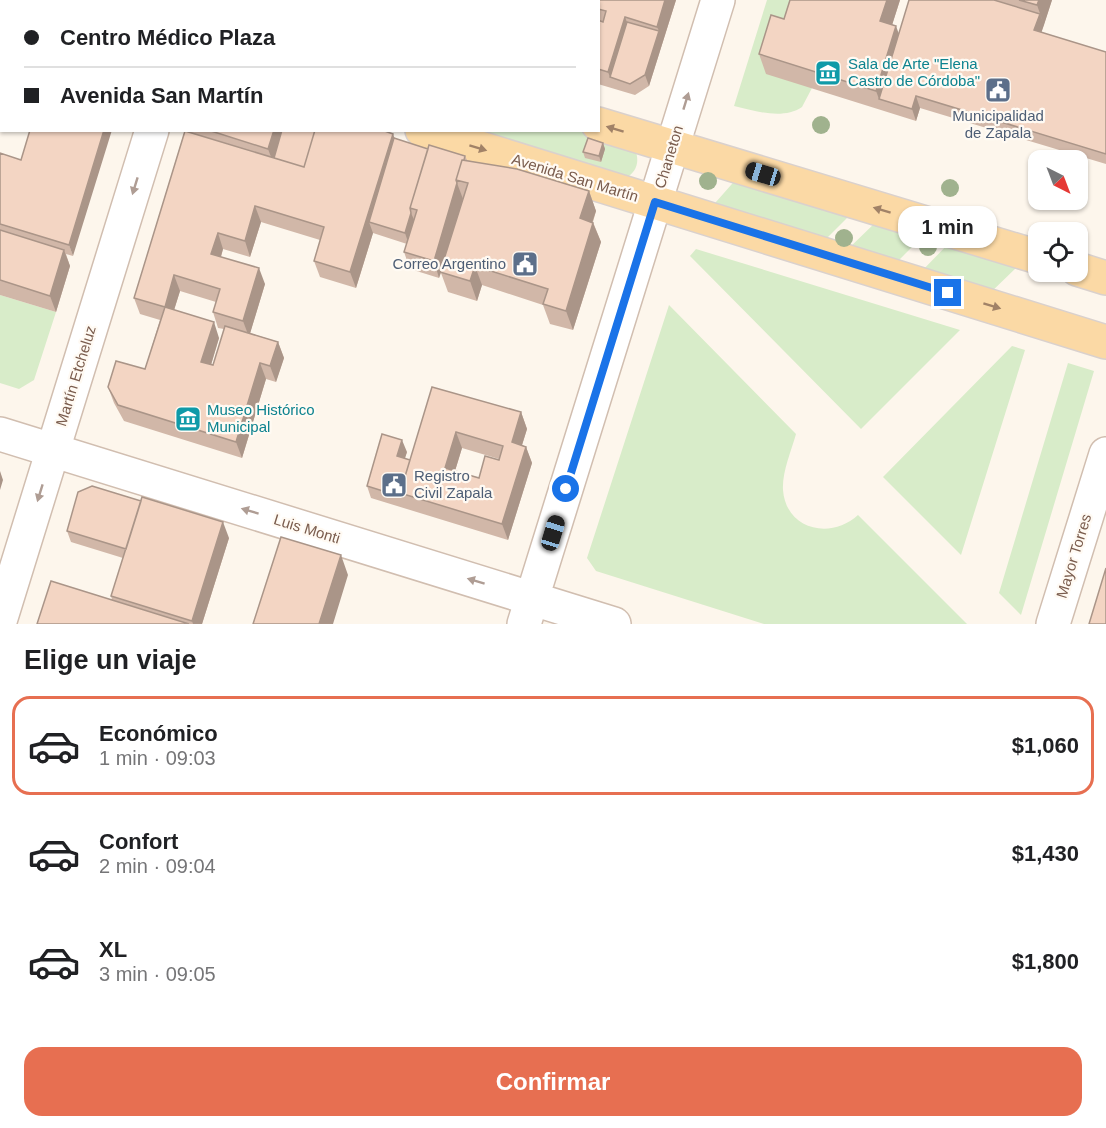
<!DOCTYPE html>
<html lang="es">
<meta charset="utf-8">
<style>
body{margin:0;font-family:Helvetica,sans-serif;background:#f6f6f6;color:#202124;height:100vh;display:flex;flex-direction:column;font-size:22px;white-space:nowrap}
*{box-sizing:border-box;margin:0}
p{font-size:20px;color:#757577}
.icon{flex:none;width:33px;height:33px;fill:none;stroke:currentColor;stroke-width:2;stroke-linecap:round;stroke-linejoin:round}
.map{position:relative;height:624px;overflow:hidden}
.panel{display:flex;flex-direction:column;background:#fff;flex:1}
.panel>*{flex:none}
.hud{position:absolute;left:0px;top:0px;width:600px;height:132px;box-shadow:0 2px 4px #0004;display:grid;align-content:center;height:132px;padding:0 24px;background:#fff}
.needle{width:39px;rotate:138deg}
.buttons{position:absolute;left:1028px;top:150px;display:grid;gap:12px}
.buttons a{display:grid;place-items:center;width:60px;height:60px;border-radius:12px;background:#fff;box-shadow:0 2px 4px #0004;font-size:30px}
.end{position:absolute;width:27px;height:27px;margin:-14px;border:8px solid #1a73e8;background:#fff;box-shadow:0 0 0 3px #fff}
.from{border-radius:50%}
.bubble{position:absolute;height:42px;border-radius:18px;background:#fff;box-shadow:0 2px 4px #0004;font-size:20px;font-weight:700;line-height:42px;text-align:center}
.car{position:absolute;width:18px;height:36px;margin:-18px -9px;border-radius:8px;box-shadow:0 0 4px 2px #0007;background:linear-gradient(#222 24%,#8ab4d8 0 40%,#222 0 76%,#8ab4d8 0 86%,#222 0)}
.hud b{display:flex;align-items:center;gap:21px;height:57px;font-size:22px}
.hud b+b{border-top:2px solid #e0e0e0}
.hud i{width:15px;height:15px;background:#202124}
ul{padding:0;list-style:none}
li{display:flex;align-items:center;gap:18px;height:99px;margin:0 12px 9px;padding:0 12px;border:3px solid transparent;border-radius:18px}
li div{flex:1}
li b{display:block;font-size:22px}
li em{font-style:normal;font-weight:700}
li.selected{border-color:#e76f51}
li>.icon{width:54px;height:54px;stroke-width:1.5}
h2{padding:0 24px;font-size:27px;line-height:72px}
.cta{display:flex;gap:12px;margin-top:auto;padding:12px 24px}
.cta a{flex:1;height:69px;border-radius:18px;background:#e76f51;color:#fff;font-size:24px;font-weight:700;line-height:69px;text-align:center}
.map>svg:first-child{display:block}
.green{fill:#d8ecc9}
.lines{fill:none;stroke-linecap:round;stroke-linejoin:round}
.minor-casing{stroke:#d1beb0;stroke-width:36}
.major-casing{stroke:#dad1cd;stroke-width:36}
.minor{stroke:#fff;stroke-width:33}
.major{stroke:#fbd9a5;stroke-width:33}
.tree{fill:#a0b28e}
.wall{fill:#d1b7a8;fill-rule:evenodd}
.shaded-wall{fill:#aa9588}
.building{fill:#f3d5c3;stroke:#aa9588;stroke-width:1.5;fill-rule:evenodd}
.oneway{fill:#af9d94}
.oneway2{fill:#a18267}
.route{stroke:#1a73e8;stroke-width:8}
.labels{text-anchor:middle;stroke-width:4.5;stroke-linejoin:round;paint-order:stroke}
.culture-label{font-size:15px;fill:#0d838f;stroke:#fffaf3;text-anchor:start}
.service-label{font-size:15px;fill:#4e5e75;stroke:#fffaf3}
.street-label{font-size:15px;fill:#7a5c4d;stroke:#fffaf3}
</style>
<div class="map">
<svg width="1106" height="624" viewBox="0 0 1106 624">
<rect width="100%" height="100%" fill="#fdf6ec"/>
<path class="green" d="M767,0H803L812,88L802,107C783,120 755,111 734,106Z
M449,131H593L635,149C640,162 637,172 624,179Z
M739,176L854,211L820,245L708,211Z
M879,219L926,233L892,267L845,252Z
M951,241L1022,262L987,296L918,275Z
M696,249L960,330L861,429L690,256Z
M0,295L56,312L34,380L19,389L0,383Z
M669,305L796,434C791,452 782,472 783,490C786,530 831,540 858,515L967,624H764L596,571L587,558Z
M1012,346L1025,350L961,555L883,477Z
M1068,363L1094,371L1021,615L999,593Z"/>
<g class="lines">
<defs>
<path id="minor" d="M0,434L614,624
M0,621L152,130
M524,624L718,0
M1053,624L1106,454"/>
<path id="major" d="M192,0L197,2
M0,1L3,2
M598,124L1038,257
M422,130L1106,342
M1077,269L1106,278"/>
</defs>
<use href="#minor" class="minor-casing"/>
<use href="#major" class="major-casing"/>
<use href="#minor" class="minor"/>
<use href="#major" class="major"/>
</g>
<g class="tree">
<circle cx="821" cy="125" r="9"/>
<circle cx="708" cy="181" r="9"/>
<circle cx="950" cy="188" r="9"/>
<circle cx="844" cy="238" r="9"/>
<circle cx="928" cy="247" r="9"/>
</g>
<path class="wall" d="M327,0H394V2H332Z
M487,0H676L649,86L635,95L598,84V2H487Z
M790,0H900L892,25L899,34L909,0H1052L1041,33L1106,52V164L920,108L916,121L766,74L759,54L784,19Z
M30,130L73,256L66,254L70,266L56,312L0,295V153L21,160Z
M185,130H382L394,138L428,149L465,156L467,160L589,191L596,211L593,222L601,242L573,330L550,324L543,305L482,285L477,301L448,292L441,273L439,278L410,269L404,252L407,244L373,233L356,288L320,277L314,261L320,240L261,222L250,257L223,249L221,257L265,284L250,333L278,342L284,358L276,382L266,379L242,458L124,421L114,403L108,387L145,369L160,320L140,314L134,298ZM180,291L216,302L213,312L218,328L224,329L213,365H211L219,338L174,310Z
M603,143L605,149L601,162L585,158L583,152Z
M432,387L521,412L527,429L522,445L526,447L532,463L508,540L371,498L367,486L407,452L404,459L410,460ZM462,448L499,459V460L479,478L455,471Z
M67,531L229,538L202,624H37L112,600L111,596L123,558L71,542Z"/>
<path class="shaded-wall" d="M383,0H394V2H383Z
M475,0H486V2H475Z
M665,0H676L649,86L645,75L659,31L657,27Z
M887,0H900L887,41L880,21Z
M1039,0H1052L1044,25L1037,5Z
M1040,14L1044,25L1038,42L1034,30Z
M625,17L631,33L610,77L608,72Z
M896,26L903,45L879,99L876,91Z
M2,59V95L0,100V64Z
M916,96L920,108L916,121L912,109Z
M104,130H112L73,256L69,245Z
M274,130H290L277,173L268,149Z
M393,134L399,150L369,222L373,233L356,288L350,272Z
M603,143L605,149L601,162L599,156Z
M457,183L463,199L439,278L434,261Z
M589,191L596,211L587,238L580,218Z
M255,206L261,222L250,257L245,241Z
M411,213L416,224L409,245L405,233Z
M593,223L601,242L573,330L566,311Z
M218,233L223,249L217,270L211,254Z
M64,250L70,266L56,312L50,296Z
M475,266L482,285L477,301L470,281Z
M259,268L265,284L249,337L243,321Z
M174,275L180,291L170,323L165,307Z
M214,322L219,338L207,378L201,362Z
M278,342L284,358L276,382L270,366Z
M260,363L266,379L242,458L236,442Z
M521,412L527,429L518,458L512,442Z
M456,432L462,448L451,484L445,468Z
M402,440L407,452L402,468L397,456Z
M526,447L532,463L508,540L502,524Z
M0,471L3,480L0,490Z
M223,522L229,538L202,624H193L192,621Z
M341,555L348,575L333,624H319Z"/>
<path class="building" d="M448,0H475V2H448Z
M487,0H536L539,2H487Z
M560,0H665L657,27L625,17L608,72L598,69V20L603,22L606,11L598,9V2H559Z
M790,0H887L880,21L896,26L876,91L759,54L771,15L784,19Z
M909,0H994L1040,14L1034,30L1106,52V154L916,96L912,109L879,99Z
M1019,0H1039L1037,5Z
M0,13H2V59L0,64Z
M627,22L659,31L645,75L630,84L610,77Z
M30,130H104L69,245L0,224V153L21,160Z
M208,130H274L268,149Z
M282,130H315L304,167L274,158Z
M315,130H382L393,134L350,272L314,261L324,227L255,206L245,241L218,233L211,254L259,268L243,321L213,312L220,289L174,275L165,307L134,298L185,131L304,167Z
M394,138L428,149L410,208L411,213L405,233L369,222Z
M588,138L603,143L599,156L583,152Z
M429,145L465,156L464,160H462L456,180L457,183L434,261L404,252L417,210L410,208Z
M462,160L517,169L589,191L580,218L593,223L566,311L543,304L548,289L475,266L470,281L440,272L468,183L456,180Z
M0,230L64,250L50,296L0,280Z
M165,307L214,322L201,362L213,365L225,326L278,342L270,366L260,363L236,442L118,405L108,387L116,361L145,369Z
M432,387L521,412L512,442L526,447L502,524L400,493ZM456,432L503,446L499,460L485,456L479,478L445,468Z
M382,434L402,440L397,456L410,460L400,493L402,497L367,486Z
M92,486L141,501L126,549L67,531L78,492Z
M142,497L223,522L192,621L111,596Z
M281,537L341,555L319,624H253Z
M1106,568V624H1089Z
M51,581L189,624H37Z"/>
<defs><path id="oneway-solid" d="M-6-.8H1V-3.2L6.5 0L1 3.2V.8H-6Z" transform="scale(1.5)"/></defs>
<g class="oneway">
<use href="#oneway-solid" transform="translate(686 101) rotate(-73)"/>
<use href="#oneway-solid" transform="translate(135 186) rotate(107)"/>
<use href="#oneway-solid" transform="translate(40 493) rotate(107)"/>
<use href="#oneway-solid" transform="translate(250 511) rotate(-163)"/>
<use href="#oneway-solid" transform="translate(476 581) rotate(-163)"/>
</g>
<g class="oneway2">
<use href="#oneway-solid" transform="translate(615 129) rotate(-163)"/>
<use href="#oneway-solid" transform="translate(478 148) rotate(17)"/>
<use href="#oneway-solid" transform="translate(882 210) rotate(-163)"/>
<use href="#oneway-solid" transform="translate(992 306) rotate(17)"/>
</g>
<g class="lines">
<path class="route" d="M566,489L655,202L948,293"/>
</g>
<defs>
<symbol id="museum-square" viewBox="-11 -11 22 22"><rect x="-9" y="-9" width="18" height="18" rx="4" fill="#0f9aa8" stroke="#fffaf3"/><path d="M0-6L6-3V-2H-6V-3ZM-5-1h2V3h-2ZM-1-1h2V3h-2ZM3-1h2V3H3ZM-6 4H6V6H-6Z" fill="#fff"/></symbol>
<symbol id="civic-square" viewBox="-11 -11 22 22"><rect x="-9" y="-9" width="18" height="18" rx="4" fill="#5c6f8a" stroke="#fffaf3"/><path d="M-.6-6.5H3V-4.5H.6V-3L4-1V1h2V6H-6V1h2V-1L-.6-3ZM-1.2 2.5V6h2.4V2.5Z" fill="#fff"/></symbol>
</defs>
<g fill-rule="evenodd">
<use href="#museum-square" x="813" y="58" width="30" height="30"/>
<use href="#civic-square" x="983" y="75" width="30" height="30"/>
<use href="#civic-square" x="510" y="249" width="30" height="30"/>
<use href="#museum-square" x="173" y="404" width="30" height="30"/>
<use href="#civic-square" x="379" y="470" width="30" height="30"/>
</g>
<g class="labels">
<g class="culture-label">
<text x="848" y="69">Sala de Arte "Elena<tspan x="848" dy="17">Castro de Córdoba"</tspan></text>
<text x="207" y="415">Museo Histórico<tspan x="207" dy="17">Municipal</tspan></text>
</g>
<g class="service-label">
<text x="998" y="121">Municipalidad<tspan x="998" dy="17">de Zapala</tspan></text>
<text x="506" y="269" text-anchor="end">Correo Argentino</text>
<text x="414" y="481" text-anchor="start">Registro<tspan x="414" dy="17">Civil Zapala</tspan></text>
</g>
<g class="street-label">
<text transform="translate(669 157) rotate(-73)" y="5">Chaneton</text>
<text transform="translate(575 178) rotate(17)" y="5">Avenida San Martín</text>
<text transform="translate(76 376) rotate(-73)" y="5">Martín Etcheluz</text>
<text transform="translate(307 529) rotate(17)" y="5">Luis Monti</text>
<text transform="translate(1074 556) rotate(-73)" y="5">Mayor Torres</text>
</g>
</g>
</svg>
<div class="buttons">
<a><svg class="needle" viewBox="-14 -14 28 28"><path d="M0-13l5 13h-10z" fill="#e53935"/><path d="M0 13l5-13h-10z" fill="#757577"/></svg></a>
<a><svg class="icon" aria-label="locate" viewBox="0 0 24 24"><circle cx="12" cy="12" r="6"/><path d="M12 2v4M12 18v4M2 12h4M18 12h4"/></svg></a>
</div>
<i class="end from" style="left:566px;top:489px"></i>
<i class="end" style="left:948px;top:293px"></i>
<div class="bubble" style="left:898px;top:206px;width:99px">1 min</div>
<i class="car" style="left:763px;top:174px;rotate:287deg"></i>
<i class="car" style="left:553px;top:533px;rotate:17deg"></i>
<div class="hud">
<b><i class="from"></i>Centro Médico Plaza</b>
<b><i></i>Avenida San Martín</b>
</div>
</div>
<section class="panel">
<h2>Elige un viaje</h2>
<ul>
<li class="selected"><svg class="icon" aria-label="car" viewBox="0 0 24 24"><path d="M5 17H2v-5l4-1 3-4h7l3 4 3 1v5h-3M9 17h6M6 11h13"/><circle cx="7" cy="17" r="2"/><circle cx="17" cy="17" r="2"/></svg><div><b>Económico</b><p>1 min · 09:03</p></div><em>$1,060</em></li>
<li><svg class="icon" aria-label="car" viewBox="0 0 24 24"><path d="M5 17H2v-5l4-1 3-4h7l3 4 3 1v5h-3M9 17h6M6 11h13"/><circle cx="7" cy="17" r="2"/><circle cx="17" cy="17" r="2"/></svg><div><b>Confort</b><p>2 min · 09:04</p></div><em>$1,430</em></li>
<li><svg class="icon" aria-label="car" viewBox="0 0 24 24"><path d="M5 17H2v-5l4-1 3-4h7l3 4 3 1v5h-3M9 17h6M6 11h13"/><circle cx="7" cy="17" r="2"/><circle cx="17" cy="17" r="2"/></svg><div><b>XL</b><p>3 min · 09:05</p></div><em>$1,800</em></li>
</ul>
<div class="cta"><a>Confirmar</a></div>
</section>
